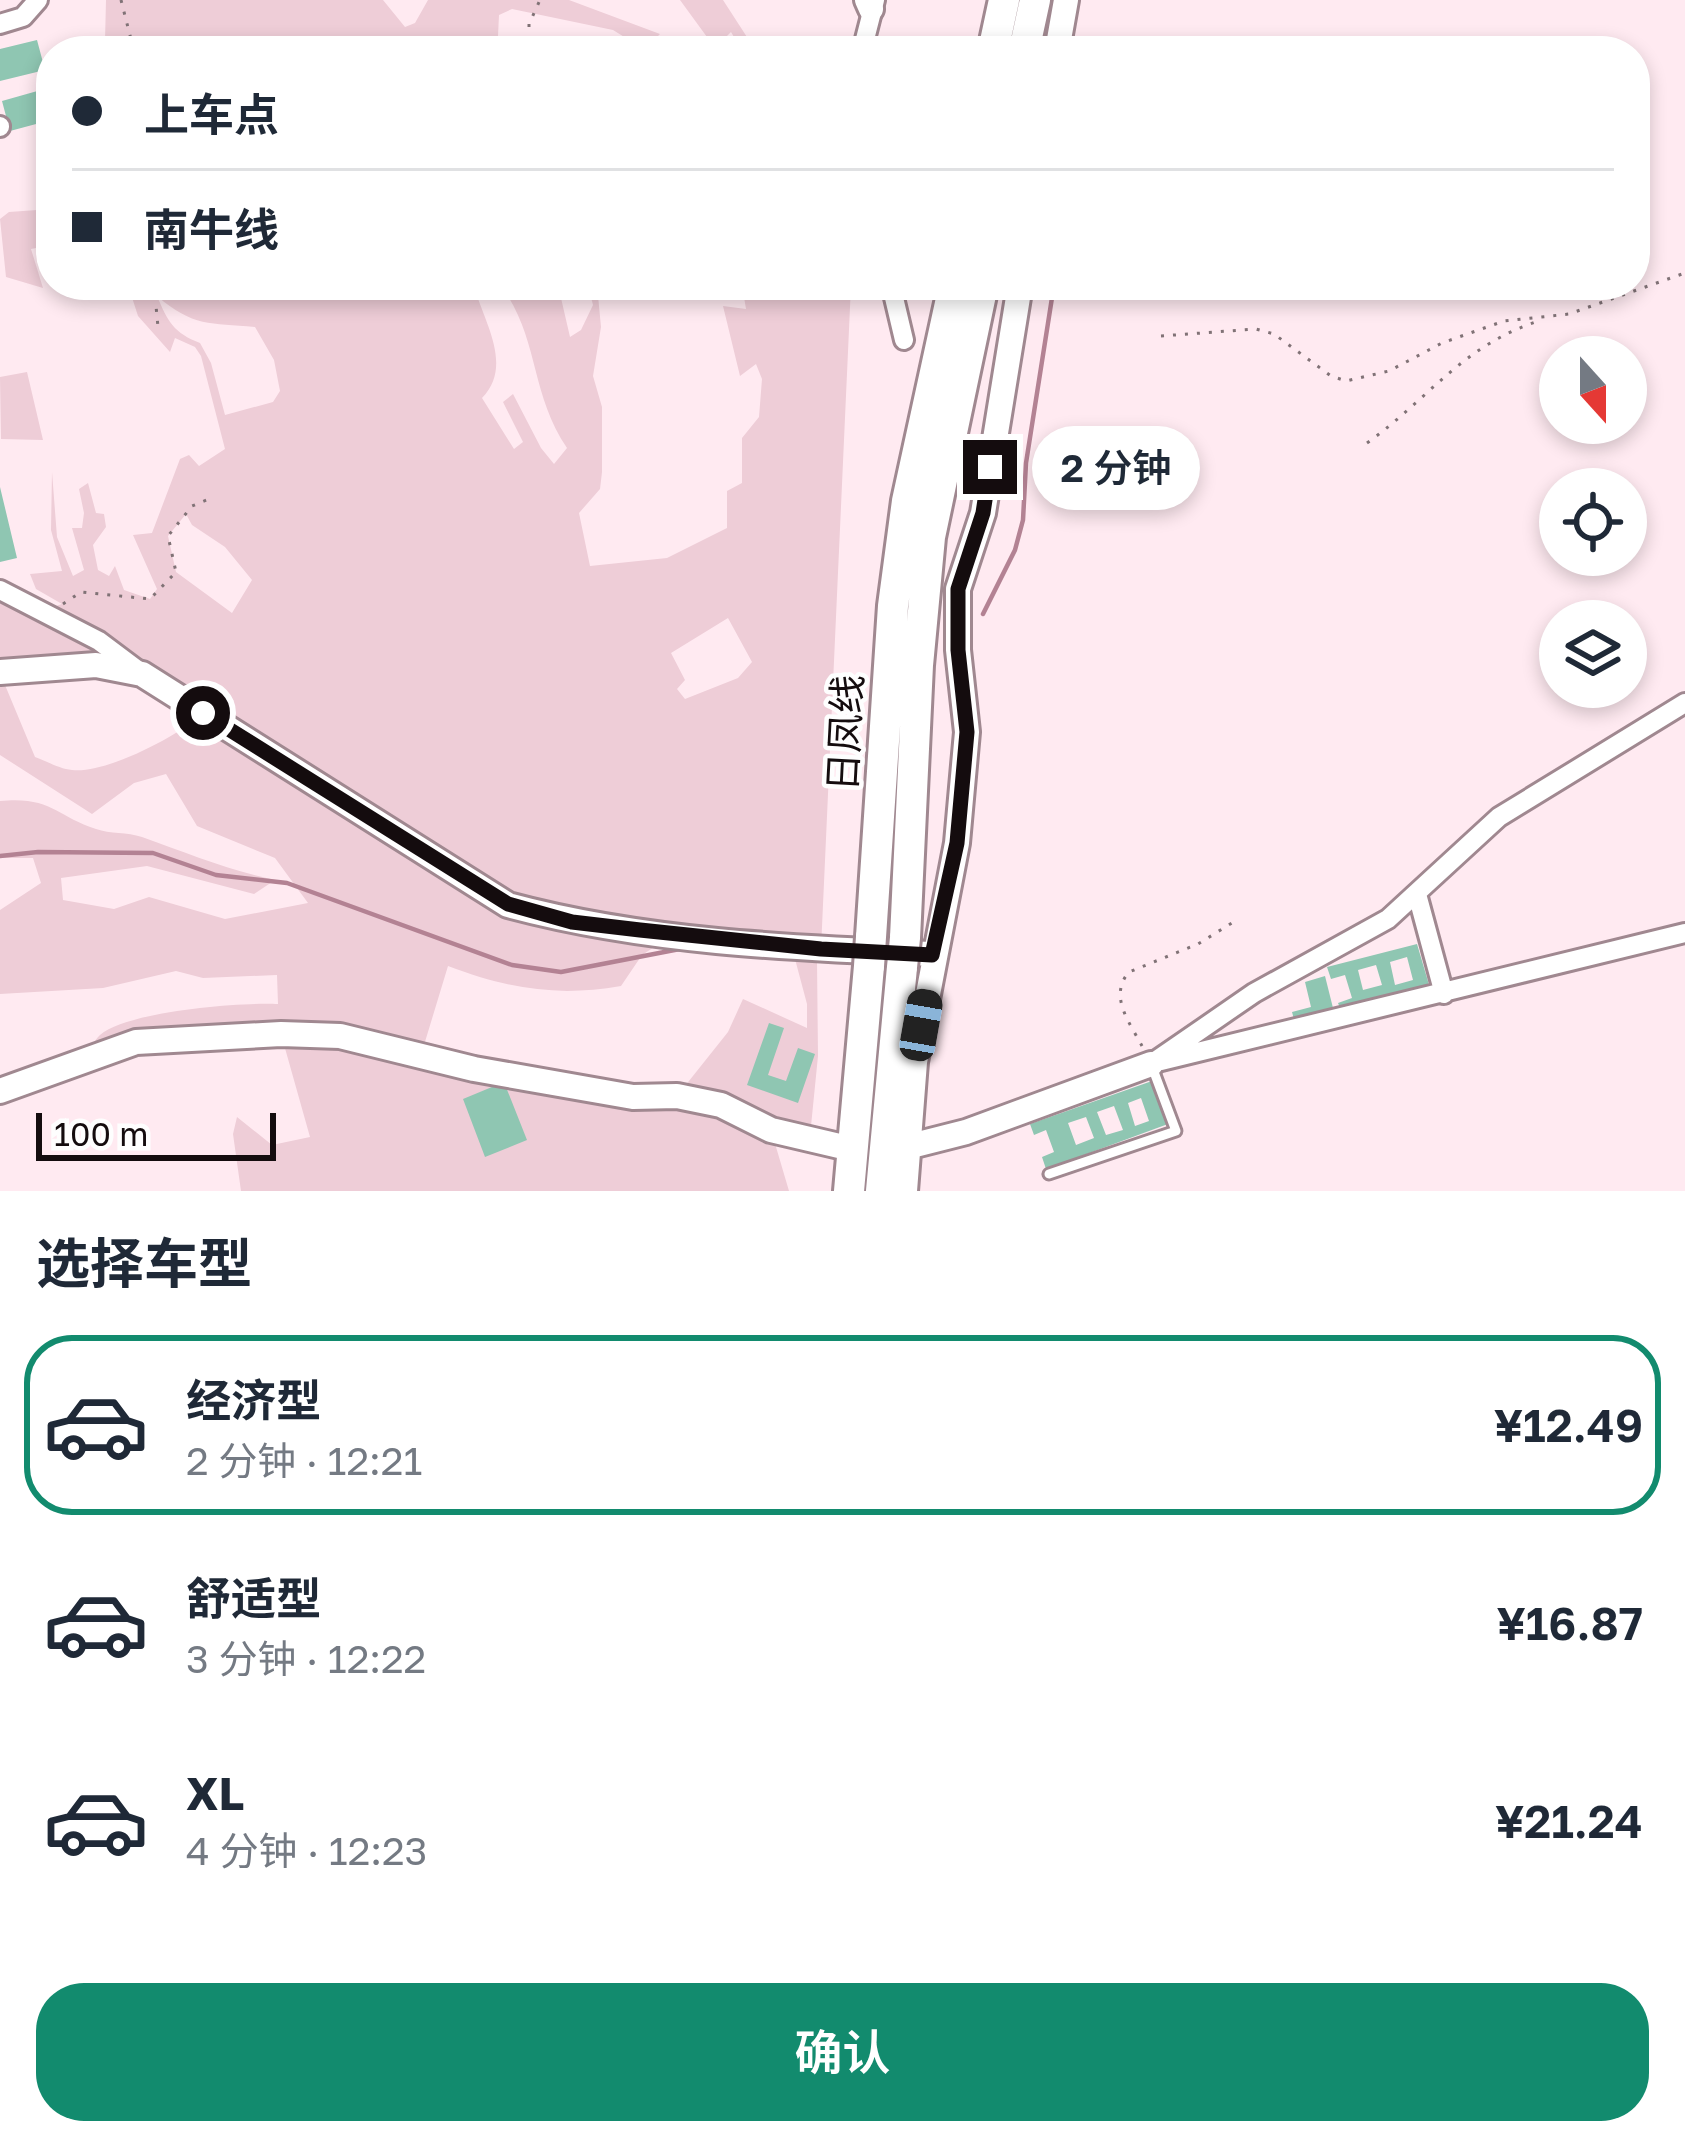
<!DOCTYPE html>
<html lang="zh">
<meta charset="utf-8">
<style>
body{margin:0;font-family:"Golos Text","Noto Sans SC",sans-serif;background:#f6f6f7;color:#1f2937;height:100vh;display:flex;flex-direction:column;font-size:45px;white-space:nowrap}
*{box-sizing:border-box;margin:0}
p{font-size:39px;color:#747a83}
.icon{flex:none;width:66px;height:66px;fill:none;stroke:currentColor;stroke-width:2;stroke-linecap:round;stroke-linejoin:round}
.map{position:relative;height:1191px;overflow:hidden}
.drawer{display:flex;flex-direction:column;background:#fff;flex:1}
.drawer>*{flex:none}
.banner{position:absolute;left:36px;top:36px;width:1614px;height:264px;border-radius:48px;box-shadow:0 6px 18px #0003;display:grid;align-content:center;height:264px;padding:0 36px;background:#fff}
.needle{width:78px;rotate:159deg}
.controls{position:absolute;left:1539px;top:336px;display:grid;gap:24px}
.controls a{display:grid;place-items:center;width:108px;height:108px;border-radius:50%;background:#fff;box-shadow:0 6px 18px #0003;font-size:60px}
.scale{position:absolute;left:36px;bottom:30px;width:240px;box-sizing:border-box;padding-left:12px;border:6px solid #140c0e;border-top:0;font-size:33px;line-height:42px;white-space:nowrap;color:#140c0e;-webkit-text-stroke:9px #fefefe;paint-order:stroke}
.end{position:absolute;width:54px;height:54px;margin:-27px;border:15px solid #140c0e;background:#fff;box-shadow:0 0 0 6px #fff}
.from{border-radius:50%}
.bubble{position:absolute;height:84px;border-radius:42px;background:#fff;box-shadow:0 6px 18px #0003;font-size:39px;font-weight:600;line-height:84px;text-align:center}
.car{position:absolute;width:36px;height:72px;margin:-36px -18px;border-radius:15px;box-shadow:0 0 9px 3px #0007;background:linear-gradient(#222 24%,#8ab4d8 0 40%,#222 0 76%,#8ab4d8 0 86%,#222 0)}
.banner b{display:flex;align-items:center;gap:42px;height:114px;font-size:45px}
.banner b+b{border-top:3px solid #e0e1e3}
.banner i{width:30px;height:30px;background:#1f2937}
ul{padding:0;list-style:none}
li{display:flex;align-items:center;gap:36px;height:180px;margin:0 24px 18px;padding:0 12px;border:6px solid transparent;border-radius:48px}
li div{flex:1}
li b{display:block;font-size:45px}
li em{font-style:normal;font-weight:600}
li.current{border-color:#128b6e}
li>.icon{width:108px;height:108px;stroke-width:1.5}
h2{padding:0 36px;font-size:54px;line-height:144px}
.button{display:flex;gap:24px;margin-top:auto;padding:24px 36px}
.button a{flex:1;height:138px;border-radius:48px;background:#128b6e;color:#fff;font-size:48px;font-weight:600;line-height:138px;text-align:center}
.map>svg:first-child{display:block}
.green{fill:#eecdd7;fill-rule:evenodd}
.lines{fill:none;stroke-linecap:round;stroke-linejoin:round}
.stream{stroke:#b38293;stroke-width:4.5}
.building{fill:#8fc6b2;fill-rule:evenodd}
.service-casing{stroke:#a08890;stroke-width:15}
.minor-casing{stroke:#a08890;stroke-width:24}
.tertiary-casing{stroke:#a08890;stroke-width:30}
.trunk-casing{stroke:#a08890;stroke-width:36}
.path{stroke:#807276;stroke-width:3;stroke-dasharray:3 9;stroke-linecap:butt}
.service{stroke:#fff;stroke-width:9}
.minor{stroke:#fff;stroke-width:18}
.tertiary{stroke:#fff;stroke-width:24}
.trunk{stroke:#fff;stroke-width:30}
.trunk-bridge-casing{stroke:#a08890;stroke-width:36;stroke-linecap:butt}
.trunk-bridge{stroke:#fff;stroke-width:30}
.route{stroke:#140c0e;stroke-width:15}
.labels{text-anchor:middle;stroke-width:9;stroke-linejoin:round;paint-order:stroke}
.street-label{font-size:39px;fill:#140c0e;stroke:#fefefe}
</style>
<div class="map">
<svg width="1685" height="1191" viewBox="0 0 1685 1191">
<rect width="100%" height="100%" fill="#ffeaf1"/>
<path class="green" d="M106,0H383L405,27L415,23L428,0H569L660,34L651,43L653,51H629L634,43L613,30L512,9L499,15L498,36L529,38V51H109L105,41Z
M680,0H723L756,51H742L731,32L715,48Z
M51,209V245L31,249L43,288L6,277L0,219L9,212Z
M128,285H468L475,290C487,327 512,367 482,398L514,449L523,442L503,402L513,394L541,448L554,464L567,448C531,394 539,344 506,293L491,298L486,285H558L570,337L581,330L593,305L588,285H597L601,327L593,376L602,407V472L600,489L579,513L590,566L667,558L727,528V491L742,483V438L759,417L762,379L756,364L740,376L723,306L746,309L742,285H851L821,949L674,934L642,955L621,986C557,997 509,989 448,966L421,1055L677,1096L728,1032L743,999L807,1028V1004L795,959L817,961L818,1056L811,1126L728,1106L771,1130L789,1191H241L233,1134L237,1117L272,1145L310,1137L281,1034L85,1059C89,1052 94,1040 100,1035C128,1011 241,1002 278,1004L277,975L203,978L176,971L103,988L0,994V910L41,883L33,858H0V801C51,796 56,816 96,829C110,834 127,832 142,837C187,853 228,870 275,880L254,894L147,866L61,878L63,900L114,909L149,897L225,919L308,903L275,858L197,826L166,774L134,783L92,814L0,755V590L44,610L62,604L36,589L30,574L62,571L51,530L52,472L57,537L73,576L84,570L72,528H82L84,513L79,489L88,483L96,513L104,514L106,527L93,545L98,570L109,576L115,566L124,590L150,599L157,589L133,535L152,533L180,459L189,455L199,466L225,449L201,356L195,347L175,338L170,352L138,316ZM157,296C193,327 210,323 255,327L274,360L280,391L273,402L225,415L211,363L200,343C174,333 168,322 157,296ZM186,514L192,525L225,547L252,580L232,613L176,572L168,536ZM728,618L752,662L738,678L685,699L677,689L685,680L671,653ZM0,673L142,674L202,714C178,736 106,774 72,770C60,769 46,761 35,757Z
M27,372L43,440L1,439L0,377Z"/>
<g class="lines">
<path class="stream" d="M983,614L1015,550L1023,520L1026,463L1054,285
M0,856L38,852L153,853L216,875L287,883L512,965L561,972L685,948"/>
</g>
<path class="building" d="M37,40L45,70L0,81V49Z
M48,88L51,120L10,131L2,101Z
M0,487L17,558L0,562Z
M1417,944L1430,988L1341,1010L1338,1003L1352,998L1345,975L1331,979L1327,967ZM1407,957L1413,980L1395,985L1390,962ZM1376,965L1382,985L1363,990L1358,970Z
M1325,976L1334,1012L1295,1023L1292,1012L1311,1007L1305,982Z
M769,1023L784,1028L768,1075L786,1081L798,1048L815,1054L798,1103L747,1085Z
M1152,1081L1168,1124L1046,1169L1042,1157L1054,1152L1046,1130L1034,1135L1030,1124ZM1141,1098L1149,1121L1135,1126L1128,1103ZM1114,1106L1123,1130L1106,1135L1097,1112ZM1086,1117L1094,1138L1076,1145L1068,1123Z
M504,1082L527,1140L485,1157L463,1099Z"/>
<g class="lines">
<defs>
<path id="service" d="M1049,1174L1176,1131L1151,1064"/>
<path id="minor" d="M0,24L23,17L38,0
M862,51L875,0
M0,126V127
M891,285L904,340
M0,590L99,641L139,671
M1417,894L1444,994
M1161,1061L1685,933
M1151,1064L1254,993L1388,919L1499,817L1685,703"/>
<path id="tertiary" d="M867,0L871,9
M1057,51L1066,0
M0,672L96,665L142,674L508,905C645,942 791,948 932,954
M0,1091L136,1042L281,1034L340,1036L474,1069L633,1097L677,1096L721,1105L771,1130L852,1149
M899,1149L966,1132L1151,1064
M905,1191L915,1062L957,843L967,732L958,650V589L983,513L1020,285"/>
<path id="trunk" d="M993,51L1004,0
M1024,51L1035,0
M871,937L893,606L907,501L954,285
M905,938L918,665L930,537L983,285
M849,1191L869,966
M881,1191L902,967"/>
</defs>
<use href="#service" class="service-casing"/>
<use href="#minor" class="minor-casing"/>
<use href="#tertiary" class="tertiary-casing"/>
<use href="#trunk" class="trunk-casing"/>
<path class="path" d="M121,0L134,51
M529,51V24L540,0
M154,285L158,327
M683,285L685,300
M1161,336L1256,329L1274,334L1331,376L1346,381L1389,371L1442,343L1504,321L1569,314L1685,273
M1367,443C1430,398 1463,344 1542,320
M63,604L81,592L150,599L176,572L168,536L192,506L214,497
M1142,1046C1130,1023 1108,996 1129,972L1198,944L1235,921"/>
<use href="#service" class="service"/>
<use href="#minor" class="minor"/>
<use href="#tertiary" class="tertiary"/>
<use href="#trunk" class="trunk"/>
<defs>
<path id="trunk-bridge" d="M869,966L871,937
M902,967L905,938"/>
</defs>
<use href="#trunk-bridge" class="trunk-bridge-casing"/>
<use href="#trunk-bridge" class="trunk-bridge"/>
</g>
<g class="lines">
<path class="route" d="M203,713L508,904L572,922L640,930L821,949L932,955L957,843L967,732L958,650V589L983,513L990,467"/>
</g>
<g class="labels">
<g class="street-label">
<text transform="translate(845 733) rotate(-87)" y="14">日凤线</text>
</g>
</g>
</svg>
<div class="controls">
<a><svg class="needle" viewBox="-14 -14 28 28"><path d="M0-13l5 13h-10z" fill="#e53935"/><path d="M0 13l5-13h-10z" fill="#747a83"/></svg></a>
<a><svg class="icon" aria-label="locate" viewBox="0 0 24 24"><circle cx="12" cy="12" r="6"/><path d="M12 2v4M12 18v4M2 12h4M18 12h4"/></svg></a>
<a><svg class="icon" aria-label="layers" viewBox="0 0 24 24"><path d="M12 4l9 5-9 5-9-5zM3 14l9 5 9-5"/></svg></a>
</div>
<div class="scale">100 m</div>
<i class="end from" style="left:203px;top:713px"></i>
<i class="end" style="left:990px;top:467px"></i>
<div class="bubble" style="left:1032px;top:426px;width:168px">2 分钟</div>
<i class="car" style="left:921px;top:1025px;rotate:10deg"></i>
<div class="banner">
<b><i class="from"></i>上车点</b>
<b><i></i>南牛线</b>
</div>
</div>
<section class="drawer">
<h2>选择车型</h2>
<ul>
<li class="current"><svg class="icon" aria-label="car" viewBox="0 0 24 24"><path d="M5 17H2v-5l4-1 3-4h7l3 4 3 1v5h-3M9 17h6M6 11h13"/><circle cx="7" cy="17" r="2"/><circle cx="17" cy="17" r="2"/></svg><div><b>经济型</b><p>2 分钟 · 12:21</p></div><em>¥12.49</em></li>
<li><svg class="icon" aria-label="car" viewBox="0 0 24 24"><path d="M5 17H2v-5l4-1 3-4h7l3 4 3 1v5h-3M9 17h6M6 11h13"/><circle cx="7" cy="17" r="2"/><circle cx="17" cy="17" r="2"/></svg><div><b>舒适型</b><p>3 分钟 · 12:22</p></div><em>¥16.87</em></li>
<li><svg class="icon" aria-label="car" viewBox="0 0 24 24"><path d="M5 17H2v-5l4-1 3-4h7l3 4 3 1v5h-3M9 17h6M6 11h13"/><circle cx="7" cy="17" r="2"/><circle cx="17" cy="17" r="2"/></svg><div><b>XL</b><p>4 分钟 · 12:23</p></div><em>¥21.24</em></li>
</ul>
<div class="button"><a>确认</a></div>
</section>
